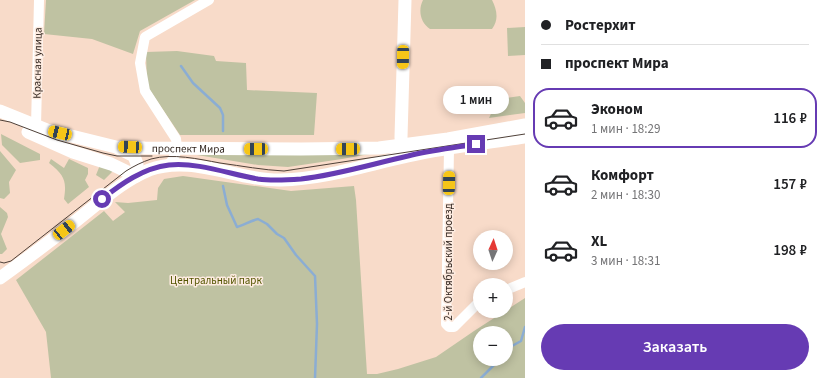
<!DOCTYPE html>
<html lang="ru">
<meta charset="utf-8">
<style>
body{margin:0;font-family:"Source Sans 3",sans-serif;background:#f2f2f2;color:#202124;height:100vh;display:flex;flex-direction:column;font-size:15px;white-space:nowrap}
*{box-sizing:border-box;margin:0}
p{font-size:13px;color:#757577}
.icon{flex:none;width:22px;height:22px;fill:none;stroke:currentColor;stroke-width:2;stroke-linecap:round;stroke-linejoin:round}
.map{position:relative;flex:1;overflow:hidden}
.panel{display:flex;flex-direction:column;background:#fff;width:300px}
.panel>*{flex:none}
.guide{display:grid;align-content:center;height:88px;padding:0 16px;background:#fff}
.needle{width:26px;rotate:3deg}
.tools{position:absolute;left:473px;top:230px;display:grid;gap:8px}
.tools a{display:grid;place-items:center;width:40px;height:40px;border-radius:50%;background:#fff;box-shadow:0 2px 10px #0003;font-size:20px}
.end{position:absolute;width:18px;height:18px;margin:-9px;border:5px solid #663bb3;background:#fff;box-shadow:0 0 0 2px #fff}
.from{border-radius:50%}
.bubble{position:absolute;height:28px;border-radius:14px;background:#fff;box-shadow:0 2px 10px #0003;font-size:13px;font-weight:600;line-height:28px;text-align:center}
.car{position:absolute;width:12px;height:24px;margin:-12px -6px;border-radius:5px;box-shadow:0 0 3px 1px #0007;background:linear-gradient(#f5c518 24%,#345 0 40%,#f5c518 0 76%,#345 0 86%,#f5c518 0)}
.guide b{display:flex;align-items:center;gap:14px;height:38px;font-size:15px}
.guide b+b{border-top:1px solid #e0e0e0}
.guide i{width:10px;height:10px;background:#202124}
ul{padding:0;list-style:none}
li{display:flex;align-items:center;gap:12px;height:60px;margin:0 8px 6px;padding:0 8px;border:2px solid transparent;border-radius:16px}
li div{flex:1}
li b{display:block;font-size:15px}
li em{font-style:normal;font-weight:600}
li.active{border-color:#663bb3}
li>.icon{width:36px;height:36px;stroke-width:1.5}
.cta{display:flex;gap:8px;margin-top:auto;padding:8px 16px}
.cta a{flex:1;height:46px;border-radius:24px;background:#663bb3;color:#fff;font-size:16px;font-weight:600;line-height:46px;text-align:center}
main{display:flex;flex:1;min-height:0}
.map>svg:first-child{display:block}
.green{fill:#bfc2a2;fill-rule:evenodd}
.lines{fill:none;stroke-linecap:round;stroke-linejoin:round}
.stream{stroke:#8badd3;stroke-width:2.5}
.minor{stroke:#fff;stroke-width:10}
.major{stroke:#fff;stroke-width:13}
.tram{stroke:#4e4038;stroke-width:1}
.route{stroke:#663bb3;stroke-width:5}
.labels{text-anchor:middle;stroke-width:3;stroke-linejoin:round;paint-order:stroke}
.street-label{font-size:11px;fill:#30251e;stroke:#fdebe0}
.park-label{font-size:11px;fill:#545500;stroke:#fdebe0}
</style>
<main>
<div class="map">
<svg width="525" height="378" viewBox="0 0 525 378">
<rect width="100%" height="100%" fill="#f8dbc9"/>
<path class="green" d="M46,0H195L140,31L133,54L92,39L44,34Z
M423,0H492C497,10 499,20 492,29H430C420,22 418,10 423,0Z
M525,27V55L508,56L507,28Z
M177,51L214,56L216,61L246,63L247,90L317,93L314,135H180L147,86L146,52Z
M520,96L525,103V113L489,118L498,99Z
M1,134L40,154V160L20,163L2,145Z
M0,151L16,170L9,182L10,193L4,199L0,198Z
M375,153L342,159L288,167L258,165L197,155Z
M51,159L64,168L69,159L88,168V174L85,180L89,187L68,204L64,199C67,180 64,175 49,163Z
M100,165L113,171L104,180L96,175Z
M183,176L291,191L354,186L356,200L367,374H377L398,369L436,357L474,331L525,298V378H51L46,332L16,280L104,211L113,221L125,212L115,202L128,203L157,200L158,188L164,179ZM480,333H506V359H480Z
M0,207L7,213L8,217L1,234L7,249L2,254H0Z"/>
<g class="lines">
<path class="stream" d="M181,66L193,83L220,108L223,115V131
M223,186L227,205L237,227C244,225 250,221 258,219L267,224L277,234L284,238L296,255L315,276L317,324L315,378
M506,353L512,346L521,341L525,327
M481,378L500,359"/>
<path class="minor" d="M36,126L39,0
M449,149L446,324L449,327H454L476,305L480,303
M168,165C176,157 178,150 176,139L145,91L140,63L145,37L209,0
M506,290L525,282"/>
<g class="major">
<path id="s1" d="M0,111L47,130L116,147L145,148L301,149L379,148L448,139L525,125"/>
<path d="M28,132L73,152L111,164L136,176"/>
<path d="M118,148L134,156L137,164L136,176"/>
<path d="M402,154L401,137L405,0"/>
<path d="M0,278C29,257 59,235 87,212C107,196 125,180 149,170C192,154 237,181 281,180C324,179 366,165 408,156C447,147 486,143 525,137"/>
</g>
<path class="tram" d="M0,120L10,122L57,140L103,153L117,156H152
M0,262L4,263L11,261L126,171C134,166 142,162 151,159C173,153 198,159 220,163C242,166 263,170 284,171L525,134"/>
</g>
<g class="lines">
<path class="route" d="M102,199C121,184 143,168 169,165C198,162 229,174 258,179C272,181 287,180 301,179C337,175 372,164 408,156C430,150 454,148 476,144"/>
</g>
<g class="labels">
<g class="street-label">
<text transform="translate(37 63) rotate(-89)" y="4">Красная улица</text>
<text dy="4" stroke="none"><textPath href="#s1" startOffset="194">проспект Мира</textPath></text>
<text transform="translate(448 262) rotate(-90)" y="4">2-й Октябрьский проезд</text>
</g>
<g class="park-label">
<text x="216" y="284">Центральный парк</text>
</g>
</g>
</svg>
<div class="tools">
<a><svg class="needle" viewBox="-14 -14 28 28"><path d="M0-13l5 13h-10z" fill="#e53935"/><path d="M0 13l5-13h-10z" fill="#757577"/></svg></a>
<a>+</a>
<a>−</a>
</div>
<i class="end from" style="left:102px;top:199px"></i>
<i class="end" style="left:476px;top:144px"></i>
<div class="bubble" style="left:443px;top:86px;width:66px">1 мин</div>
<i class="car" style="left:403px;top:57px;rotate:181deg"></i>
<i class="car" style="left:60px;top:133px;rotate:283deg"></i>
<i class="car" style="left:130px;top:147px;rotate:273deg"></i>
<i class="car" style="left:256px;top:149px;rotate:270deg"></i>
<i class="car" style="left:348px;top:149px;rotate:269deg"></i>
<i class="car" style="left:449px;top:183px;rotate:1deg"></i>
<i class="car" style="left:64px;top:230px;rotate:52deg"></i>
</div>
<section class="panel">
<div class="guide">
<b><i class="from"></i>Ростерхит</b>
<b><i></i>проспект Мира</b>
</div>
<ul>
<li class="active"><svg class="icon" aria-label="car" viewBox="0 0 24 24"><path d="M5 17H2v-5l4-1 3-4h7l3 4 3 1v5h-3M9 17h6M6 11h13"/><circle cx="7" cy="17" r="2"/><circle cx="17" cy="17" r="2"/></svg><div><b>Эконом</b><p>1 мин · 18:29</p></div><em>116 ₽</em></li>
<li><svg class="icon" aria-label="car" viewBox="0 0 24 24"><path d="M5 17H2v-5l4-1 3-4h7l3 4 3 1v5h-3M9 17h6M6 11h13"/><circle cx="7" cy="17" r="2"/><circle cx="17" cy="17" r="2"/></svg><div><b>Комфорт</b><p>2 мин · 18:30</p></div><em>157 ₽</em></li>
<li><svg class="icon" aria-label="car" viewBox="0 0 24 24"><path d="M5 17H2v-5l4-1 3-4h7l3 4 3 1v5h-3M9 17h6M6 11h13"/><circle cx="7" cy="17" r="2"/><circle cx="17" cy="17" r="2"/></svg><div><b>XL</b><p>3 мин · 18:31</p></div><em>198 ₽</em></li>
</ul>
<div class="cta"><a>Заказать</a></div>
</section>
</main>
